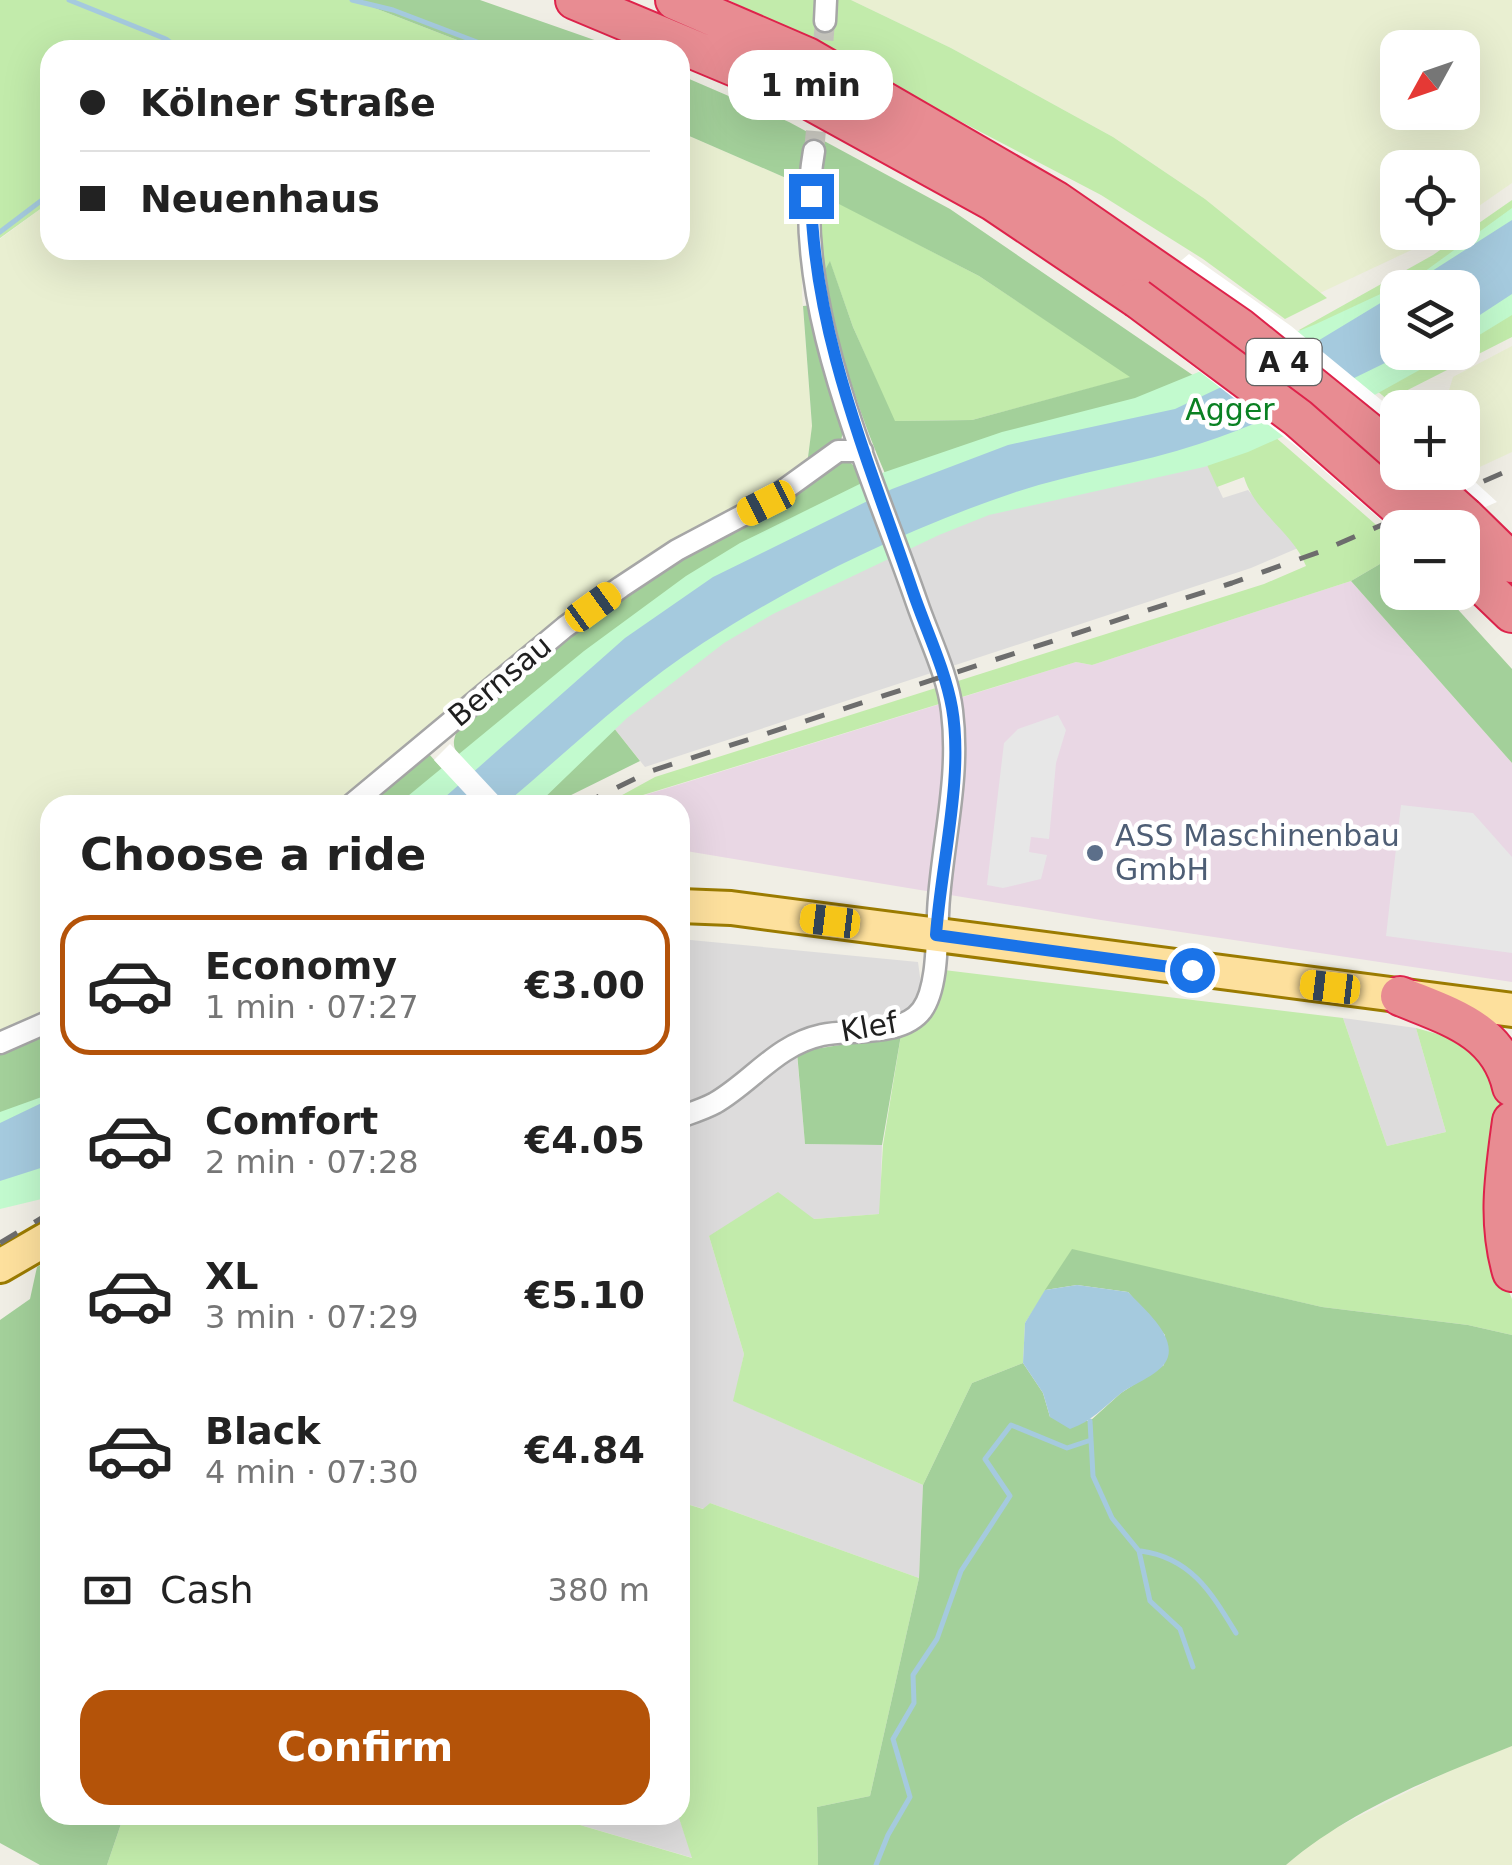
<!DOCTYPE html>
<meta charset="utf-8">
<style>
body{margin:0;font-family:"DejaVu Sans",sans-serif;background:#f2f2f2;color:#222;height:100vh;display:flex;flex-direction:column;font-size:38px;white-space:nowrap}
*{box-sizing:border-box;margin:0}
p{font-size:32px;color:#767676}
.icon{flex:none;width:55px;height:55px;fill:none;stroke:currentColor;stroke-width:2;stroke-linecap:round;stroke-linejoin:round}
.map{position:relative;flex:1;overflow:hidden}
.sheet{position:absolute;left:40px;top:795px;width:650px;height:1030px;display:flex;flex-direction:column;background:#fff;border-radius:30px;box-shadow:0 10px 40px #0002}
.sheet>*{flex:none}
.banner{position:absolute;left:40px;top:40px;width:650px;height:220px;border-radius:30px;box-shadow:0 10px 40px #0002;display:grid;align-content:center;height:220px;padding:0 40px;background:#fff}
.needle{width:65px;rotate:230deg}
.tools{position:absolute;left:1380px;top:30px;display:grid;gap:20px}
.tools a{display:grid;place-items:center;width:100px;height:100px;border-radius:20px;background:#fff;box-shadow:0 10px 40px #0002;font-size:50px}
.end{position:absolute;width:45px;height:45px;margin:-22px;border:12px solid #1a73e8;background:#fff;box-shadow:0 0 0 5px #fff}
.from{border-radius:50%}
.bubble{position:absolute;height:70px;border-radius:30px;background:#fff;box-shadow:0 10px 40px #0002;font-size:32px;font-weight:700;line-height:70px;text-align:center}
.car{position:absolute;width:30px;height:60px;margin:-30px -15px;border-radius:12px;box-shadow:0 0 8px 2px #0007;background:linear-gradient(#f5c518 24%,#345 0 40%,#f5c518 0 76%,#345 0 86%,#f5c518 0)}
.banner b{display:flex;align-items:center;gap:35px;height:95px;font-size:38px}
.banner b+b{border-top:2px solid #e0e0e0}
.banner i{width:25px;height:25px;background:#222}
ul{padding:0;list-style:none}
li{display:flex;align-items:center;gap:30px;height:140px;margin:0 20px 15px;padding:0 20px;border:5px solid transparent;border-radius:30px}
li div{flex:1}
li b{display:block;font-size:38px}
li em{font-style:normal;font-weight:700}
li.current{border-color:#b45309}
li>.icon{width:90px;height:90px;stroke-width:1.5}
h2{padding:0 40px;font-size:45px;line-height:120px}
.pay{display:flex;align-items:center;gap:25px;height:110px;padding:0 40px;font-size:38px}
.pay p{margin-inline-start:auto}
.primary-button{display:flex;gap:20px;margin-top:auto;padding:20px 40px}
.primary-button a{flex:1;height:115px;border-radius:30px;background:#b45309;color:#fff;font-size:40px;font-weight:700;line-height:115px;text-align:center}
.map>svg:first-child{display:block}
.residential{fill:#dddcdc}
.industrial{fill:#e9d7e4}
.farmland{fill:#e9efd1;fill-rule:evenodd}
.grass{fill:#c2ebab}
.forest{fill:#a3d09a}
.park{fill:#c2face}
.parking{fill:#e7e7e7}
.water{fill:#a5cade}
.pier{fill:#fff}
.lines{fill:none;stroke-linecap:round;stroke-linejoin:round}
.stream{stroke:#a5cade;stroke-width:5}
.street-tunnel{stroke:#c6c5bd;stroke-width:20;stroke-dasharray:20 10;stroke-linecap:butt}
.street-casing{stroke:#a6a6a6;stroke-width:25}
.primary-casing{stroke:#9b7b00;stroke-width:38}
.highway-casing{stroke:#de234b;stroke-width:42}
.street{stroke:#fff;stroke-width:20}
.primary{stroke:#fde09d;stroke-width:32}
.highway{stroke:#e88c92;stroke-width:38}
.rail{stroke:#6d6d6d;stroke-width:5;stroke-dasharray:20 20;stroke-linecap:butt}
.highway-bridge-casing{stroke:#de234b;stroke-width:42;stroke-linecap:butt}
.highway-bridge{stroke:#e88c92;stroke-width:38}
.route{stroke:#1a73e8;stroke-width:12}
.service-dot{fill:#5c6f8a;stroke:#fff;stroke-width:4}
.labels{text-anchor:middle;stroke-width:9;stroke-linejoin:round;paint-order:stroke}
.shield{fill:#fff;stroke:#626262;stroke-width:2.5}
.shield-label{font-size:28px;font-weight:bold;fill:#1f1f1f}
.park-label{font-size:30px;fill:#0a8123;stroke:#fff}
.street-label{font-size:30px;fill:#1f1f1f;stroke:#fff}
.service-label{font-size:30px;fill:#4e5e75;stroke:#fff;text-anchor:start}
</style>
<div class="map">
<svg width="1512" height="1865" viewBox="0 0 1512 1865">
<rect width="100%" height="100%" fill="#f0eee5"/>
<path class="residential" d="M1198,445L1223,498L1248,490L1298,548L1251,568L645,767L606,718L640,689L909,535Z
M680,939L918,962L921,984L915,1006L898,1017L795,1032L805,1144L882,1145L880,1214L813,1219L709,1236L744,1354L734,1401L923,1485L919,1578L710,1503L704,1509L680,1502Z
M1343,1018L1416,1028L1446,1132L1387,1146Z
M546,1815H678L693,1858Z"/>
<path class="industrial" d="M1351,581L1512,763V982L1101,920L680,850V805H645L642,796L1076,662L1092,665Z"/>
<path class="farmland" d="M851,0H1512V183L1463,217L1462,168H1398V232L1440,233L1422,245L1320,293L1205,199L1113,137L951,48ZM1398,48H1462V112H1398Z
M680,132L802,185V295L812,427L807,465L429,730L339,805H50V1008L0,1030V239L50,202V250H680Z
M1512,346V452L1469,472L1463,466L1462,408L1444,407L1453,377Z
M1512,1746V1865H1286L1320,1836L1453,1769Z"/>
<path class="grass" d="M0,0H354L483,50H50V202L0,238Z
M729,0H851L951,48L1113,137L1205,199L1327,298L1285,319L1203,259L1101,195Z
M825,196L979,276L1132,377L972,420L894,421L853,327L830,262L821,277L817,212Z
M1512,200V220L1445,265L1398,288L1316,342L1299,330L1433,255Z
M1512,294V337L1388,400L1358,375L1406,353L1462,352L1463,326Z
M1259,423L1397,543V554L1351,581L1092,665L1076,662L643,795L645,805H604L655,777L1264,584L1306,566C1293,532 1254,512 1244,477L1217,487L1198,445Z
M944,970L1343,1018L1387,1146L1446,1132L1416,1028L1455,1039L1473,1048L1501,1086L1502,1105L1491,1204L1499,1268L1512,1299V1335L1468,1325L1322,1307L1072,1250L1025,1323L1023,1363L972,1383L923,1485L733,1401L744,1354L709,1236L778,1192L814,1219L879,1214L883,1145L901,1035Z
M680,1502L703,1509L710,1503L919,1578L870,1796L817,1807L818,1865H107L124,1815H546L692,1858L678,1815Z"/>
<path class="forest" d="M354,0H480L623,50H483Z
M680,75L789,122L950,209L1216,391L892,489C860,419 840,351 821,277L830,261L853,327L895,421L972,420L1130,377L979,276L802,185L680,132Z
M815,305L844,426L841,441L807,465L812,426L803,306Z
M847,459L856,468L866,501L476,770C458,753 446,751 460,725L625,594L836,460Z
M1397,554L1398,592L1443,593L1512,669V763L1351,581Z
M606,718L640,761L551,805H507Z
M429,754L458,787L436,805H359L415,759Z
M50,1027V1099L0,1123V1048Z
M901,1035L882,1145L805,1144L797,1052Z
M1072,1249L1322,1307L1468,1325L1512,1335V1746C1434,1777 1350,1810 1286,1865H818L817,1807L870,1796L919,1578L923,1485L972,1383L1023,1363L1043,1393L1050,1417L1090,1421L1121,1393L1164,1365L1165,1335L1128,1292L1077,1285L1045,1290Z
M50,1259V1815H124L107,1865H40L0,1843V1320L30,1299L37,1267Z"/>
<path class="park" d="M1512,208V315L1463,345L1462,288H1398V352L1450,353L1371,397L1248,452L1204,467L989,515L939,535L773,614L724,643L627,718L537,805H397L584,651L686,576L740,543L882,473L1002,432L1135,398L1316,324L1417,277Z
M50,1094V1197L0,1209V1112Z"/>
<path class="parking" d="M1058,715L1066,730L1056,763L1049,839L1031,837L1029,852L1047,855L1041,879L1003,888L987,885L1004,743L1018,729Z
M1401,805L1473,813L1512,857V953L1386,936Z"/>
<path class="water" d="M1512,220V294L1463,326L1462,288L1407,287Z
M1397,293L1398,352L1406,353C1338,385 1271,421 1199,444C1139,464 1076,472 1016,492C908,528 799,581 703,643C632,689 569,750 504,805H436L625,638L713,577L892,489L1008,445L1175,409L1316,342Z
M50,1099V1165L0,1181V1123Z
M1077,1285L1128,1292C1143,1308 1181,1339 1165,1363C1156,1376 1133,1384 1120,1394C1103,1408 1092,1421 1070,1429L1050,1417L1043,1393L1023,1363L1025,1323L1045,1290Z"/>
<path class="pier" d="M1189,254L1291,326L1397,413L1398,472L1463,471L1497,502L1439,527L1398,528L1397,534L1296,446L1121,311Z
M450,744L507,805H476L434,760Z"/>
<g class="lines">
<path class="stream" d="M69,0L166,39L180,50
M352,0L393,10L498,50
M0,232L50,194
M1090,1421L1093,1476L1112,1518L1139,1551L1150,1601L1180,1629L1193,1667
M1141,1551C1191,1558 1211,1592 1236,1633
M876,1865L888,1835L910,1797L893,1739L914,1703L913,1675L937,1639L961,1571L1010,1496L985,1459L1011,1425L1067,1448L1091,1440"/>
<path class="street-tunnel" d="M821,70L825,21
M814,151L819,99"/>
<defs>
<path id="street" d="M825,21L826,0
M351,805L565,627L621,587L677,550L766,503L838,451H862
M0,1043L50,1021
M680,1117C691,1113 704,1109 715,1103C753,1081 776,1045 822,1035C851,1029 902,1037 922,1010C940,985 936,928 939,898C944,835 960,775 952,711C948,675 929,638 917,603C870,467 788,299 814,151"/>
<path id="primary" d="M680,906L731,908L1512,1010
M0,1266L50,1237"/>
<path id="highway" d="M575,0L795,92L993,201L1137,298
M675,0L807,57L1056,201L1240,328L1398,456
M1465,517L1512,563
M1462,565L1512,613
M1400,996C1448,1016 1499,1029 1512,1087
M1512,1121C1505,1173 1497,1221 1512,1272"/>
</defs>
<use href="#street" class="street-casing"/>
<use href="#primary" class="primary-casing"/>
<use href="#highway" class="highway-casing"/>
<use href="#street" class="street"/>
<use href="#primary" class="primary"/>
<use href="#highway" class="highway"/>
<path class="rail" d="M581,805L651,771L1232,583L1319,552L1512,469
M0,1243L50,1213"/>
<defs>
<path id="highway-bridge" d="M1137,298L1298,418L1423,528
M1415,472L1465,517"/>
</defs>
<use href="#highway-bridge" class="highway-bridge-casing"/>
<use href="#highway-bridge" class="highway-bridge"/>
</g>
<g class="lines">
<path class="route" d="M811,196C814,336 869,461 913,592C926,630 945,669 952,708C964,777 941,864 936,935L1192,970"/>
</g>
<circle class="service-dot" cx="1095" cy="853" r="10"/>
<g class="labels">
<rect class="shield" x="1246.5" y="339" width="75" height="46" rx="8"/>
<g class="shield-label">
<text x="1284" y="372">A 4</text>
</g>
<g class="park-label">
<text x="1230" y="420">Agger</text>
</g>
<g class="street-label">
<text transform="translate(500 681) rotate(-40)" y="10">Bernsau</text>
<text transform="translate(869 1027) rotate(-10)" y="10">Klef</text>
</g>
<g class="service-label">
<text x="1115" y="846">ASS Maschinenbau<tspan x="1115" dy="34">GmbH</tspan></text>
</g>
</g>
</svg>
<div class="tools">
<a><svg class="needle" viewBox="-14 -14 28 28"><path d="M0-13l5 13h-10z" fill="#e53935"/><path d="M0 13l5-13h-10z" fill="#767676"/></svg></a>
<a><svg class="icon" aria-label="locate" viewBox="0 0 24 24"><circle cx="12" cy="12" r="6"/><path d="M12 2v4M12 18v4M2 12h4M18 12h4"/></svg></a>
<a><svg class="icon" aria-label="layers" viewBox="0 0 24 24"><path d="M12 4l9 5-9 5-9-5zM3 14l9 5 9-5"/></svg></a>
<a>+</a>
<a>−</a>
</div>
<i class="end from" style="left:1192px;top:970px"></i>
<i class="end" style="left:811px;top:196px"></i>
<div class="bubble" style="left:728px;top:50px;width:165px">1 min</div>
<i class="car" style="left:766px;top:503px;rotate:243deg"></i>
<i class="car" style="left:593px;top:607px;rotate:54deg"></i>
<i class="car" style="left:830px;top:921px;rotate:277deg"></i>
<i class="car" style="left:1330px;top:987px;rotate:277deg"></i>
<div class="banner">
<b><i class="from"></i>Kölner Straße</b>
<b><i></i>Neuenhaus</b>
</div>
<section class="sheet">
<h2>Choose a ride</h2>
<ul>
<li class="current"><svg class="icon" aria-label="car" viewBox="0 0 24 24"><path d="M5 17H2v-5l4-1 3-4h7l3 4 3 1v5h-3M9 17h6M6 11h13"/><circle cx="7" cy="17" r="2"/><circle cx="17" cy="17" r="2"/></svg><div><b>Economy</b><p>1 min · 07:27</p></div><em>€3.00</em></li>
<li><svg class="icon" aria-label="car" viewBox="0 0 24 24"><path d="M5 17H2v-5l4-1 3-4h7l3 4 3 1v5h-3M9 17h6M6 11h13"/><circle cx="7" cy="17" r="2"/><circle cx="17" cy="17" r="2"/></svg><div><b>Comfort</b><p>2 min · 07:28</p></div><em>€4.05</em></li>
<li><svg class="icon" aria-label="car" viewBox="0 0 24 24"><path d="M5 17H2v-5l4-1 3-4h7l3 4 3 1v5h-3M9 17h6M6 11h13"/><circle cx="7" cy="17" r="2"/><circle cx="17" cy="17" r="2"/></svg><div><b>XL</b><p>3 min · 07:29</p></div><em>€5.10</em></li>
<li><svg class="icon" aria-label="car" viewBox="0 0 24 24"><path d="M5 17H2v-5l4-1 3-4h7l3 4 3 1v5h-3M9 17h6M6 11h13"/><circle cx="7" cy="17" r="2"/><circle cx="17" cy="17" r="2"/></svg><div><b>Black</b><p>4 min · 07:30</p></div><em>€4.84</em></li>
</ul>
<div class="pay"><svg class="icon" aria-label="cash" viewBox="0 0 24 24"><path d="M3 7h18v10H3z"/><circle cx="12" cy="12" r="2"/></svg>Cash<p>380 m</p></div>
<div class="primary-button"><a>Confirm</a></div>
</section>
</div>
